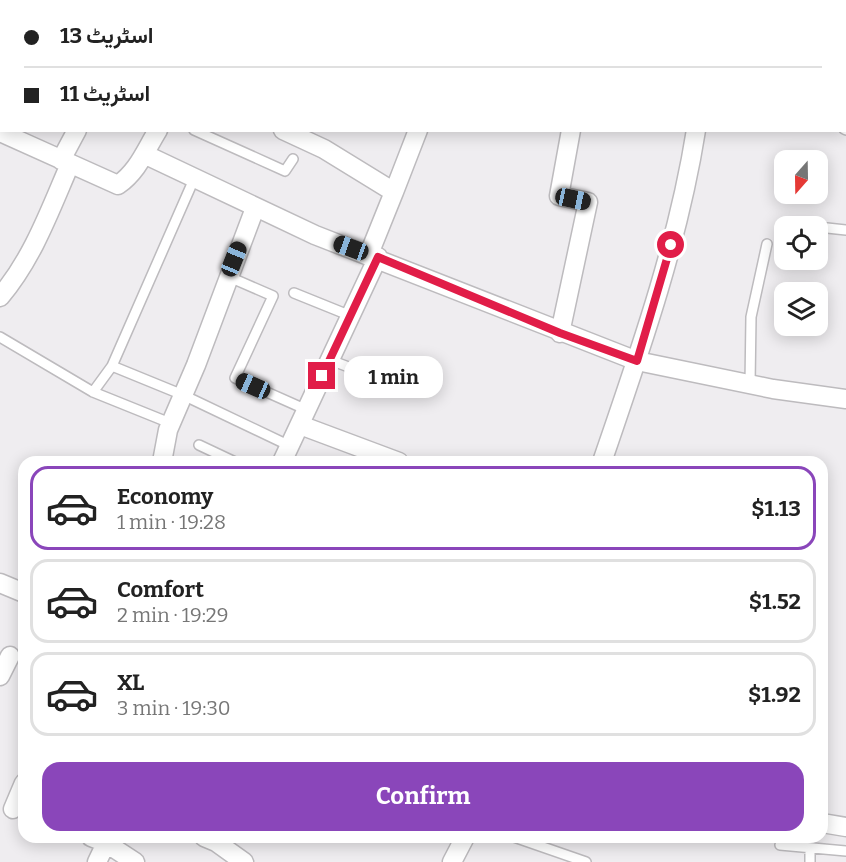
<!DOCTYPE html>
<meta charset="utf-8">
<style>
body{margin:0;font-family:Bitter,Vazirmatn,serif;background:#f2f2f2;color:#222;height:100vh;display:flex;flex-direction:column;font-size:22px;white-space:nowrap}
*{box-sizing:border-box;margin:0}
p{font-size:20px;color:#767676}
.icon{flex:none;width:33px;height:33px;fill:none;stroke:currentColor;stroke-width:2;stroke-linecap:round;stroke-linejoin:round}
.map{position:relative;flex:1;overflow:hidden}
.panel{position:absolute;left:18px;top:456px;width:810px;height:387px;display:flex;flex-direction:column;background:#fff;border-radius:18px;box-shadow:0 3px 15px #0003}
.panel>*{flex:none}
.banner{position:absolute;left:0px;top:0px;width:846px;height:132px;box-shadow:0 3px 15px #0003;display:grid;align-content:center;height:132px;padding:0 24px;background:#fff}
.needle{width:39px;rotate:200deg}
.tools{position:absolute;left:774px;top:150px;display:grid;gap:12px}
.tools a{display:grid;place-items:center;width:54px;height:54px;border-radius:12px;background:#fff;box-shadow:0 3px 15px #0003;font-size:30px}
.end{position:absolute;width:27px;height:27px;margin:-14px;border:8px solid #e11d48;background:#fff;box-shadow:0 0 0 3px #fff}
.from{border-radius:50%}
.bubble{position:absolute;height:42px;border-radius:18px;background:#fff;box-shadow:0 3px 15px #0003;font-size:20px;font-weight:700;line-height:42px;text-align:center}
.car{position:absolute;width:18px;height:36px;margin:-18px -9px;border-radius:8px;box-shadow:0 0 4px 2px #0007;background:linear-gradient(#222 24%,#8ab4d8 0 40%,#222 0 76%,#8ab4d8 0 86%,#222 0)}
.banner b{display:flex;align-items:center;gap:21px;height:57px;font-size:22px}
.banner b+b{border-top:2px solid #e0e0e0}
.banner i{width:15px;height:15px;background:#222}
ul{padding:10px 0 0;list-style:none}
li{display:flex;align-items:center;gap:18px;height:84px;margin:0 12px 9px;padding:0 12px;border:3px solid #e0e0e0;border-radius:18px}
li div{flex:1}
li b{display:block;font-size:22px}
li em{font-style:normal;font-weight:700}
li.on{border-color:#8a46ba}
li>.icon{width:54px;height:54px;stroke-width:1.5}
.cta{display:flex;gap:12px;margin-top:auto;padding:12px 24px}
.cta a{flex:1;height:69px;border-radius:18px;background:#8a46ba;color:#fff;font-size:24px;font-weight:700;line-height:69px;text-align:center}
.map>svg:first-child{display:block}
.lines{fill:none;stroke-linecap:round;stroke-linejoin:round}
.lane-casing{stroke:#bdbbbe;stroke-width:12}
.street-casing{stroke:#bdbbbe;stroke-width:21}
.lane{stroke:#fff;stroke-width:9}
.street{stroke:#fff;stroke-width:18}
.route{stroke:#e11d48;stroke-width:8}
</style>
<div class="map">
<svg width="846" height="862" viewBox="0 0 846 862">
<rect width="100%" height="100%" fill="#efedf0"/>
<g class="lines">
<defs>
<path id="lane" d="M585,0L593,2
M181,2L182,0
M844,58L846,59
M844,129L846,130
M194,130L285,171L293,159
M818,227L846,230
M227,276L273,296L235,378L307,410
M294,293L351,316
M0,337L93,392L170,423
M330,360L407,389
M112,366L183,395L290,446
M750,384L751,317L767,244
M93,392L112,366L194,179
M199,445L235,462
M514,837L586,862
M780,845L846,851
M810,862V848"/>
<path id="street" d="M121,0L122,2
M319,0L322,2
M453,0L455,2
M234,2L235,0
M0,69H2
M283,130L324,149L394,192L369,254
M0,132L118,185C138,171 145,151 158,130
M146,155L315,235L637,361L773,389L846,399
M61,160L77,130
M394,192L418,130
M0,297C33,258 50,210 70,164
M560,333L588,202L559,196L571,130
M300,425L399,462
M162,462L168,430L196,365L255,208
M282,462L378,257
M602,462C639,354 678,244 696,130
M0,583L24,593
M0,676L10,656
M13,809L24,783
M822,823L846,827
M91,837L106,843L135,862
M204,837L216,842L244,862
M97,862L106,843
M452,862L465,837"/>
</defs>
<use href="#lane" class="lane-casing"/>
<use href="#street" class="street-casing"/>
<use href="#lane" class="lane"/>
<use href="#street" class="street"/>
</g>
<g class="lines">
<path class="route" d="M322,376L378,257L560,333L637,361L671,245"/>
</g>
</svg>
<div class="tools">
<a><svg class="needle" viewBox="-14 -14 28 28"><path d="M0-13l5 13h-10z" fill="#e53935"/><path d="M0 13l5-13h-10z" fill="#767676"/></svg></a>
<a><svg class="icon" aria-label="locate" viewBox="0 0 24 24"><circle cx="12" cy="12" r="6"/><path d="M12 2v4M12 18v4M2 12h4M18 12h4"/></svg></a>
<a><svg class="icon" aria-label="layers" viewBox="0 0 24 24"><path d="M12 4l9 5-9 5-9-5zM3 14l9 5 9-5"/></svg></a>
</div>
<i class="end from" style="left:671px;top:245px"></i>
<i class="end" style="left:322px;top:376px"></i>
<div class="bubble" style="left:344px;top:356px;width:99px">1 min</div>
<i class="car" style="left:573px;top:199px;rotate:102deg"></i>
<i class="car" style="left:351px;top:248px;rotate:290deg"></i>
<i class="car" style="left:234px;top:259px;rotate:22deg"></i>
<i class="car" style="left:253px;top:386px;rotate:294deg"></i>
<div class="banner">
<b><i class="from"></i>اسٹریٹ 13</b>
<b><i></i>اسٹریٹ 11</b>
</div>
<section class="panel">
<ul>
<li class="on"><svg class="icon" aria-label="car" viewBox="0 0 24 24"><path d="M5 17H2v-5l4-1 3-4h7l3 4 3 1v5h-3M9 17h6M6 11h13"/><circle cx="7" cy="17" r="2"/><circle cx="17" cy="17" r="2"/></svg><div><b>Economy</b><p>1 min · 19:28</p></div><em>$1.13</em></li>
<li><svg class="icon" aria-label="car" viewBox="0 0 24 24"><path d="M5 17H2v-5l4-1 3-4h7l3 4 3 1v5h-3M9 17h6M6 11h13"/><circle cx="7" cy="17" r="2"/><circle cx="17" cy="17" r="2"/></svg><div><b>Comfort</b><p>2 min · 19:29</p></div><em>$1.52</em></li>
<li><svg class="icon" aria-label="car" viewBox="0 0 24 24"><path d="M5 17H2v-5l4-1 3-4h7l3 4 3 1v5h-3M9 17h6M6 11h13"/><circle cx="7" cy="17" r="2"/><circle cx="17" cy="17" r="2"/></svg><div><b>XL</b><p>3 min · 19:30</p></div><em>$1.92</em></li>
</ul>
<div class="cta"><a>Confirm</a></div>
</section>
</div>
